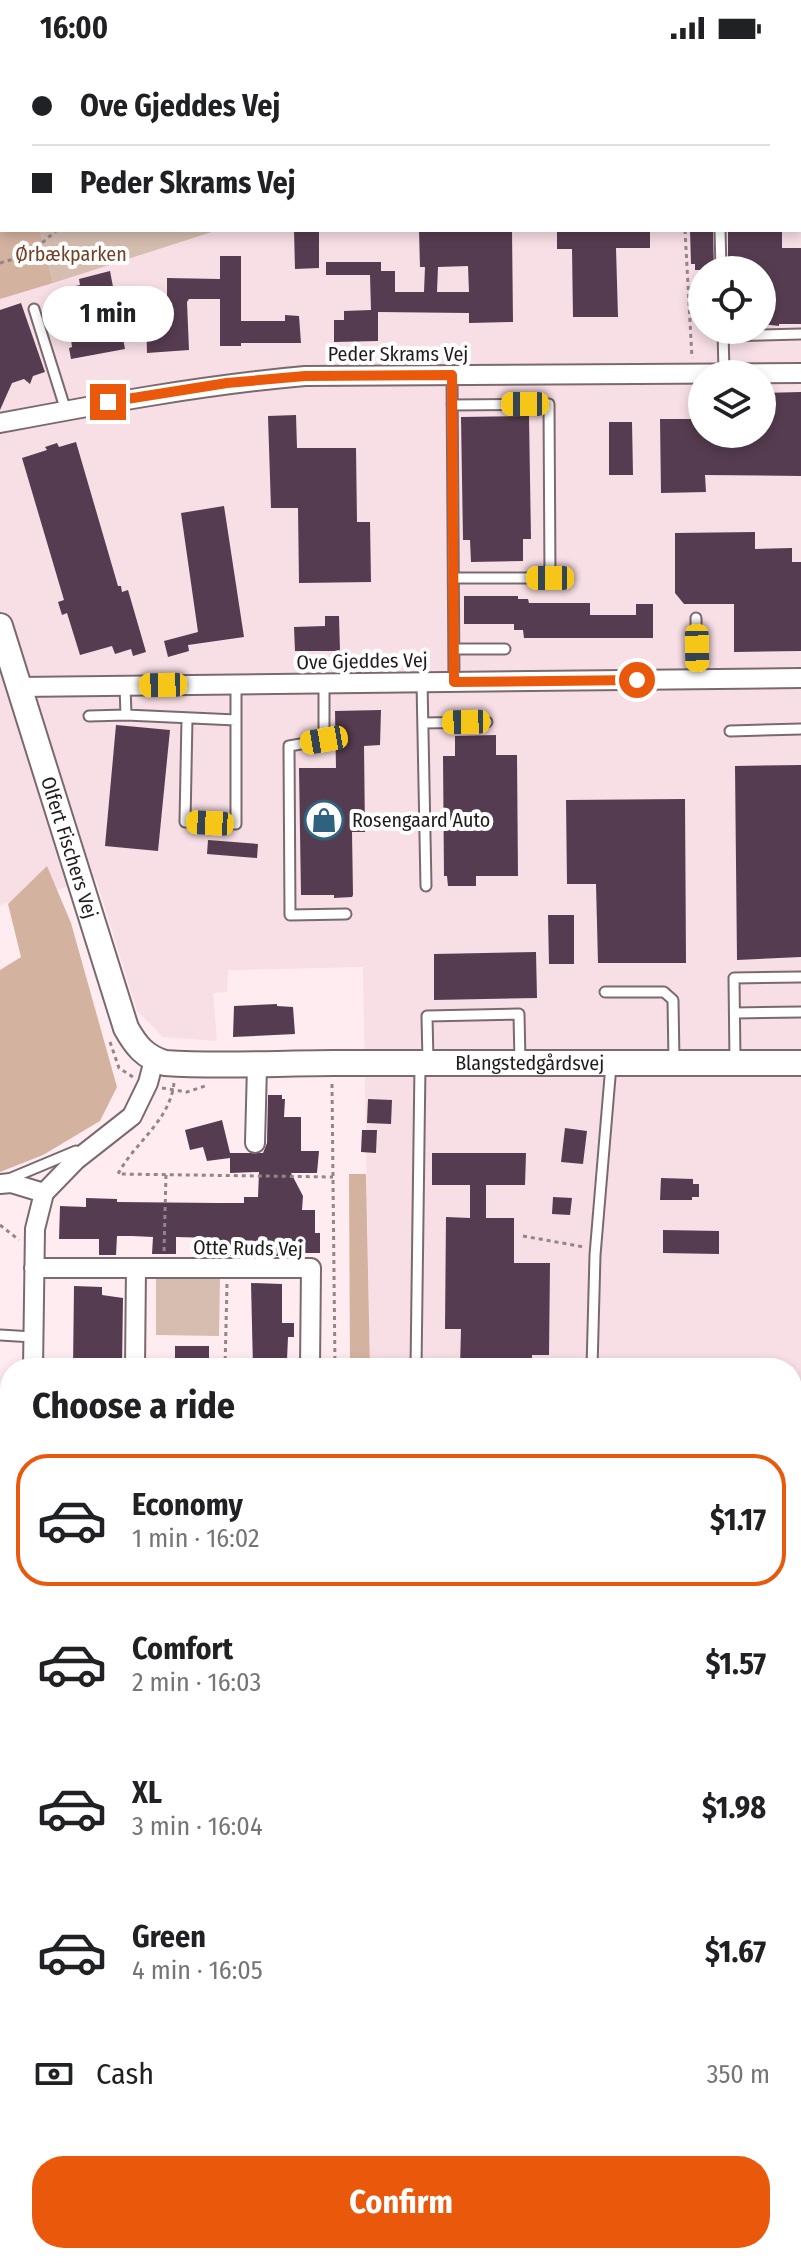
<!DOCTYPE html>
<meta charset="utf-8">
<style>
body{margin:0;font-family:"Fira Sans Condensed",sans-serif;background:#f6f6f6;color:#202124;height:100vh;display:flex;flex-direction:column;font-size:30px;white-space:nowrap}
*{box-sizing:border-box;margin:0}
p{font-size:26px;color:#757577}
.icon{flex:none;width:44px;height:44px;fill:none;stroke:currentColor;stroke-width:2;stroke-linecap:round;stroke-linejoin:round}
.map{position:relative;flex:1;overflow:hidden}
.drawer{position:absolute;left:0px;top:1302px;width:802px;height:906px;display:flex;flex-direction:column;background:#fff;border-radius:32px 32px 0 0;box-shadow:0 4px 12px #0003}
.drawer>*{flex:none}
.hud{position:absolute;left:0px;top:0px;width:802px;height:176px;box-shadow:0 4px 12px #0003;display:grid;align-content:center;height:176px;padding:0 32px;background:#fff}
.buttons{position:absolute;left:688px;top:200px;display:grid;gap:16px}
.buttons a{display:grid;place-items:center;width:88px;height:88px;border-radius:50%;background:#fff;box-shadow:0 4px 12px #0003;font-size:40px}
.end{position:absolute;width:36px;height:36px;margin:-18px;border:10px solid #ea580c;background:#fff;box-shadow:0 0 0 4px #fff}
.from{border-radius:50%}
.bubble{position:absolute;height:56px;border-radius:28px;background:#fff;box-shadow:0 4px 12px #0003;font-size:26px;font-weight:700;line-height:56px;text-align:center}
.car{position:absolute;width:24px;height:48px;margin:-24px -12px;border-radius:10px;box-shadow:0 0 6px 2px #0007;background:linear-gradient(#f5c518 24%,#345 0 40%,#f5c518 0 76%,#345 0 86%,#f5c518 0)}
.hud b{display:flex;align-items:center;gap:28px;height:76px;font-size:30px}
.hud b+b{border-top:2px solid #e0e0e0}
.hud i{width:20px;height:20px;background:#202124}
ul{padding:0;list-style:none}
li{display:flex;align-items:center;gap:24px;height:132px;margin:0 16px 12px;padding:0 16px;border:4px solid transparent;border-radius:32px}
li div{flex:1}
li b{display:block;font-size:30px}
li em{font-style:normal;font-weight:700}
li.active{border-color:#ea580c}
li>.icon{width:72px;height:72px;stroke-width:1.5}
h2{padding:0 32px;font-size:36px;line-height:96px}
.pay{display:flex;align-items:center;gap:20px;height:88px;padding:0 32px;font-size:30px}
.pay p{margin-inline-start:auto}
.action{display:flex;gap:16px;margin-top:auto;padding:16px 32px}
.action a{flex:1;height:92px;border-radius:32px;background:#ea580c;color:#fff;font-size:32px;font-weight:700;line-height:92px;text-align:center}
.status{display:flex;justify-content:space-between;align-items:center;height:56px;padding:0 40px;background:#fff;direction:ltr}
.status svg{height:22px;fill:currentColor}
.map>svg:first-child{display:block}
.built{fill:#f8dee5;fill-rule:evenodd}
.green{fill:#d5bdb0}
.forest{fill:#d4b2a0}
.building{fill:#563c50;fill-rule:evenodd}
.lines{fill:none;stroke-linecap:round;stroke-linejoin:round}
.service-casing{stroke:#7a6a6f;stroke-width:13}
.minor-casing{stroke:#7a6a6f;stroke-width:22}
.tertiary-casing{stroke:#7a6a6f;stroke-width:28}
.path{stroke:#928689;stroke-width:3;stroke-dasharray:4 4;stroke-linecap:butt}
.service{stroke:#fff;stroke-width:9}
.minor{stroke:#fff;stroke-width:18}
.tertiary{stroke:#fff;stroke-width:24}
.route{stroke:#ea580c;stroke-width:10}
.labels{text-anchor:middle;stroke-width:8;stroke-linejoin:round;paint-order:stroke}
.park-label{font-size:20px;fill:#714227;stroke:#fff}
.street-label{font-size:20px;fill:#211b1c;stroke:#fff}
.poi-label{font-size:20px;fill:#211b1c;stroke:#fff;text-anchor:start}
</style>
<div class="status"><b>16:00</b><svg viewBox="0 0 49 12"><path d="M0 12V9h3v3zM5 12V6h3v6zM10 12V3h3v9zM15 12V0h3v12zM26 1h20v11H26zM47 4h2v5h-2z"/></svg></div>
<div class="map">
<svg width="801" height="2207" viewBox="0 0 801 2207">
<rect width="100%" height="100%" fill="#ffecf1"/>
<path class="built" d="M800,30H801V1790L792,1788V1312H370L363,911L228,914L227,936L213,937L217,985L163,981L137,955L96,823L0,849V243L218,174H800ZM702,214H762V274H702ZM702,318H762V378H702Z"/>
<path class="green" d="M0,0H801V30L800,2H2V24Z
M40,174H218L53,227Z
M156,1219L220,1220L219,1280L156,1279Z
M792,2159L801,2161V2207H655L657,2198H792Z
M10,2196V2198H162L159,2207H7Z"/>
<path class="forest" d="M0,16L2,174H40L53,227L0,243Z
M47,810L71,867L117,1031L100,1065L43,1099L0,1116V914L21,901L8,848Z
M349,1118H366L370,1312H350Z
M792,1788L801,1790V2155L792,2153Z"/>
<path class="building" d="M294,174H319V212L295,213Z
M419,174H512L513,266L469,267V257L378,256V285L334,286V264H344V255L371,254L370,219H326V206H381V215H395V236H424L425,211H420ZM468,210L469,236H437L438,211Z
M557,174H650V192H616L618,261H573L572,193H557Z
M690,174H713L714,214H695V208H691Z
M728,174H782V192H801V268H779V270L762,268V214H728Z
M220,200H241V265H285V259L299,260L301,287H241V290H220V243H189L187,246L189,294L147,297L146,261L148,256L167,255V222L220,223Z
M110,215L125,293L71,303L69,292L72,291L71,283L73,282L62,233L80,229L79,223Z
M21,247L45,316L33,320L30,328L24,323L12,327L0,354V254Z
M801,336V420L705,419L706,436L661,437L660,363H702V378H762V337Z
M296,359L297,392H356L357,466H370L371,526L299,527L298,452H271L268,360Z
M529,360L531,483H523V505L471,506L470,484H463L461,361Z
M609,366H632L633,419H609Z
M76,386L118,530H121L122,536L128,534L146,596L133,600L131,593L115,598L112,590L80,599L67,557L62,559L58,546L64,544L22,402L47,394L45,391L57,387L59,391Z
M224,450L244,581L188,589L189,595L168,601L164,585L198,576L181,457Z
M755,476V493L792,492V506H801V595L734,596V548H684L675,537V477Z
M464,540H518V543H528L529,547H590V559H636V548H653V582H524L523,574H514V568H464Z
M325,560H339L340,595H295L294,571L325,570Z
M381,654L380,689L364,690L365,776H352L353,839L352,841L334,842V839H301L299,712H336L335,655Z
M116,669L170,674L158,795L105,790Z
M496,679V699H517L518,820H476V830H448L447,820H444L443,700H455V680Z
M801,709V901L737,904L735,710Z
M685,743L686,907H598L596,828H567L566,744Z
M208,784L258,788L257,802L207,798Z
M548,859H574V908H549Z
M536,896L537,942L434,944V898Z
M277,948V950L293,951L295,978L233,981L234,950Z
M268,1039H282V1043H285L284,1061H301V1095H319L317,1117H291L303,1140L302,1154H315V1177H320V1197H290V1200H213V1182L176,1181V1198H152L153,1181L132,1180H117L116,1199H99V1183H59L60,1150L86,1151V1142L117,1143V1146L219,1147H244V1141H258L259,1116L230,1117V1102L207,1105L203,1091L190,1094L185,1074L222,1064L230,1097H263L267,1087Z
M368,1043L392,1044L391,1068L367,1067Z
M565,1072L587,1075L583,1108L561,1106Z
M362,1074H377L376,1097L361,1096Z
M432,1097H526L525,1129H486V1162H514V1207H550L549,1299H532V1312H460L461,1273H445L446,1161L470,1162V1129H432Z
M661,1122L693,1123V1128H699V1141H692V1144H660Z
M553,1141L572,1142L570,1159L552,1158Z
M663,1174L719,1175V1198L663,1197Z
M251,1227L282,1228V1267H294V1281H288L287,1304H281V1312H253Z
M74,1230L102,1231V1239L123,1242L122,1312H73Z
M175,1290H209V1312L175,1309Z"/>
<g class="lines">
<defs>
<path id="service" d="M800,44L801,45
M720,174L721,214
M34,253L66,355
M723,274L724,317
M723,280L801,278
M452,319L454,626
M452,349L549,348L550,522H454
M696,562L697,623
M454,593H505
M422,626L426,830
M324,627V684L289,690L290,859L346,858
M125,630L126,659L236,664V628
M89,660L126,659
M187,662L185,766L236,768V664
M423,667L487,666
M730,675L801,673
M605,936H664L673,944L674,1005
M735,957L801,956
M735,1004L734,922L801,921
M428,1005L427,960L519,958L520,1006
M9,1123L76,1095
M0,1279L33,1281
M416,1312L420,1009
M592,1312L595,1199L611,1009"/>
<path id="minor" d="M0,367C101,348 202,329 305,320L801,317
M19,631L801,622
M255,1087L257,1010
M0,1128L11,1127L44,1137
M34,1212H311L310,1311
M33,1312L35,1173L44,1137L76,1104L132,1060L148,1027L154,1004
M135,1312L136,1212
M0,1518H10
M0,1644H10
M0,1766H10
M792,2081L801,2090"/>
<g id="tertiary">
<path id="s1" d="M0,570L126,972C136,990 145,1001 165,1007C222,1011 277,1007 334,1007C490,1006 645,1008 801,1007"/>
</g>
</defs>
<use href="#service" class="service-casing"/>
<use href="#minor" class="minor-casing"/>
<use href="#tertiary" class="tertiary-casing"/>
<path class="path" d="M18,0L21,2
M131,0V2
M430,0L434,2
M545,0L547,2
M597,0L598,2
M781,0L793,2
M231,2L238,0
M441,2L444,0
M526,2V0
M646,2L648,0
M707,2L708,0
M800,3H801
M685,174L692,302
M0,207L28,199L57,174
M110,986L119,1012L133,1021
M174,1027C170,1065 134,1087 118,1118L333,1121
M332,1028L335,1312
M162,1032L187,1036L205,1030
M0,1169L19,1184
M523,1180L584,1191
M164,1195L166,1119
M225,1312L227,1228
M0,1403H10
M792,1879L801,1872
M0,1881L10,1886
M0,1952L10,1962
M0,2038L10,2048
M0,2121L10,2125
M383,2198L442,2207
M629,2198L637,2199
M319,2207L321,2198
M501,2207L508,2198
M636,2207L638,2198"/>
<use href="#service" class="service"/>
<use href="#minor" class="minor"/>
<use href="#tertiary" class="tertiary"/>
</g>
<g class="lines">
<path class="route" d="M108,346L227,327L305,320L452,319L454,626L637,624"/>
</g>
<defs>
<symbol id="shop-ring" viewBox="-11 -11 22 22"><circle r="9.5" fill="#fff" stroke="#2e627e" stroke-width="1.5"/><path d="M-5-2.5h2.3a2.7 3.5 0 0 1 5.4 0H5L5.5 6h-11ZM-1.5-2.5h3a1.5 2.3 0 0 0-3 0Z" fill="#2e627e"/></symbol>
</defs>
<g fill-rule="evenodd">
<use href="#shop-ring" x="302" y="742" width="44" height="44"/>
</g>
<g class="labels">
<g class="park-label">
<text x="71" y="205">Ørbækparken</text>
</g>
<g class="street-label">
<text x="398" y="305">Peder Skrams Vej</text>
<text transform="translate(362 605) rotate(-1)" y="7">Ove Gjeddes Vej</text>
<text dy="7" stroke="none"><textPath href="#s1" startOffset="232">Olfert Fischers Vej</textPath></text>
<text dy="7" stroke="none"><textPath href="#s1" startOffset="840">Blangstedgårdsvej</textPath></text>
<text transform="translate(248 1192) rotate(1)" y="7">Otte Ruds Vej</text>
</g>
<g class="poi-label">
<text x="352" y="771">Rosengaard Auto</text>
</g>
</g>
</svg>
<div class="buttons">
<a><svg class="icon" aria-label="locate" viewBox="0 0 24 24"><circle cx="12" cy="12" r="6"/><path d="M12 2v4M12 18v4M2 12h4M18 12h4"/></svg></a>
<a><svg class="icon" aria-label="layers" viewBox="0 0 24 24"><path d="M12 4l9 5-9 5-9-5zM3 14l9 5 9-5"/></svg></a>
</div>
<i class="end from" style="left:637px;top:624px"></i>
<i class="end" style="left:108px;top:346px"></i>
<div class="bubble" style="left:42px;top:230px;width:132px">1 min</div>
<i class="car" style="left:525px;top:348px;rotate:270deg"></i>
<i class="car" style="left:550px;top:522px;rotate:270deg"></i>
<i class="car" style="left:697px;top:592px;rotate:179deg"></i>
<i class="car" style="left:163px;top:629px;rotate:269deg"></i>
<i class="car" style="left:466px;top:666px;rotate:269deg"></i>
<i class="car" style="left:324px;top:684px;rotate:260deg"></i>
<i class="car" style="left:210px;top:767px;rotate:273deg"></i>
<div class="hud">
<b><i class="from"></i>Ove Gjeddes Vej</b>
<b><i></i>Peder Skrams Vej</b>
</div>
<section class="drawer">
<h2>Choose a ride</h2>
<ul>
<li class="active"><svg class="icon" aria-label="car" viewBox="0 0 24 24"><path d="M5 17H2v-5l4-1 3-4h7l3 4 3 1v5h-3M9 17h6M6 11h13"/><circle cx="7" cy="17" r="2"/><circle cx="17" cy="17" r="2"/></svg><div><b>Economy</b><p>1 min · 16:02</p></div><em>$1.17</em></li>
<li><svg class="icon" aria-label="car" viewBox="0 0 24 24"><path d="M5 17H2v-5l4-1 3-4h7l3 4 3 1v5h-3M9 17h6M6 11h13"/><circle cx="7" cy="17" r="2"/><circle cx="17" cy="17" r="2"/></svg><div><b>Comfort</b><p>2 min · 16:03</p></div><em>$1.57</em></li>
<li><svg class="icon" aria-label="car" viewBox="0 0 24 24"><path d="M5 17H2v-5l4-1 3-4h7l3 4 3 1v5h-3M9 17h6M6 11h13"/><circle cx="7" cy="17" r="2"/><circle cx="17" cy="17" r="2"/></svg><div><b>XL</b><p>3 min · 16:04</p></div><em>$1.98</em></li>
<li><svg class="icon" aria-label="car" viewBox="0 0 24 24"><path d="M5 17H2v-5l4-1 3-4h7l3 4 3 1v5h-3M9 17h6M6 11h13"/><circle cx="7" cy="17" r="2"/><circle cx="17" cy="17" r="2"/></svg><div><b>Green</b><p>4 min · 16:05</p></div><em>$1.67</em></li>
</ul>
<div class="pay"><svg class="icon" aria-label="cash" viewBox="0 0 24 24"><path d="M3 7h18v10H3z"/><circle cx="12" cy="12" r="2"/></svg>Cash<p>350 m</p></div>
<div class="action"><a>Confirm</a></div>
</section>
</div>
